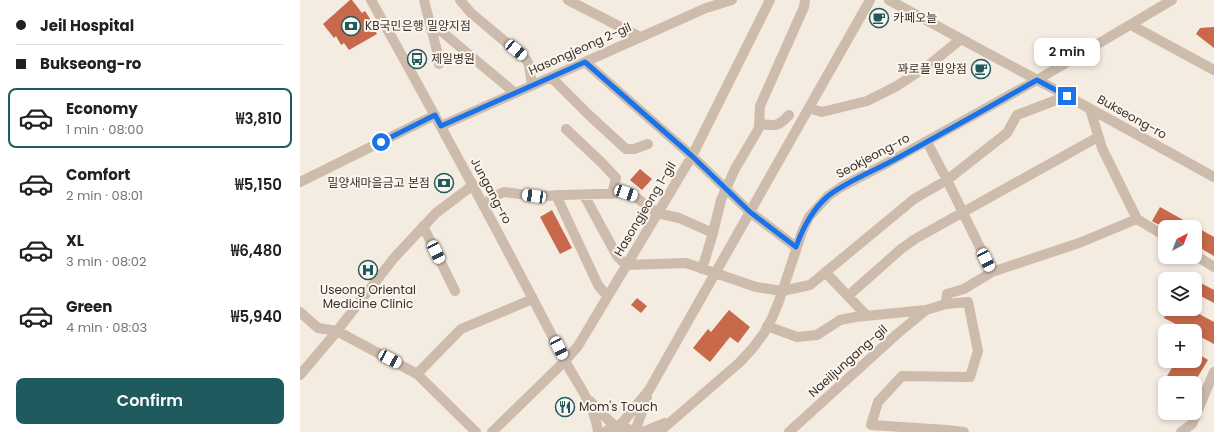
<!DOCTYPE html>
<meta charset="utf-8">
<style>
body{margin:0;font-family:Poppins,"Noto Sans KR",sans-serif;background:#f6f6f6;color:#202124;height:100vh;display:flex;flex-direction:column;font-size:15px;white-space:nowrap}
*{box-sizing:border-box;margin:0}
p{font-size:13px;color:#757577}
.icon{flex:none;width:22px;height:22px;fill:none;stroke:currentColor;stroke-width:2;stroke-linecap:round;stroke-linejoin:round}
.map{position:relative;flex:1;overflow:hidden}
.drawer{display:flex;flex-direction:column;background:#fff;width:300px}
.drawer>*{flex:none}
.banner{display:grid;align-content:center;height:88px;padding:0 16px;background:#fff}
.needle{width:26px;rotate:42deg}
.buttons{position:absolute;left:858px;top:220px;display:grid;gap:8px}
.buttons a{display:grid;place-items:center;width:44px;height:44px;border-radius:8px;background:#fff;box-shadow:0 2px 6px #0003;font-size:20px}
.end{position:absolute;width:18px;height:18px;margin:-9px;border:5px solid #1a73e8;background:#fff;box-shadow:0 0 0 2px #fff}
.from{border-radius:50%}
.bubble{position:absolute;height:28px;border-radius:8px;background:#fff;box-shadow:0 2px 6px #0003;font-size:13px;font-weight:600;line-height:28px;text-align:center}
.car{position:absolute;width:12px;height:24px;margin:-12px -6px;border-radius:5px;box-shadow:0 0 3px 1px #0007;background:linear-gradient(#fff 24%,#345 0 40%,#fff 0 76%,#345 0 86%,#fff 0)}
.banner b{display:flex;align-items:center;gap:14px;height:38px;font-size:15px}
.banner b+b{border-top:1px solid #e0e0e0}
.banner i{width:10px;height:10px;background:#202124}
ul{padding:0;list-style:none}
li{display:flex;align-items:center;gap:12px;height:60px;margin:0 8px 6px;padding:0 8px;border:2px solid transparent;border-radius:8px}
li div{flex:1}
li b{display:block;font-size:15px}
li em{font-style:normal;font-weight:600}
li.current{border-color:#1f5a5e}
li>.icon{width:36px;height:36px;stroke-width:1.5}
.primary-button{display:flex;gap:8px;margin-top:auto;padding:8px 16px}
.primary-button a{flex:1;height:46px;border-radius:8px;background:#1f5a5e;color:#fff;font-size:16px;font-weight:600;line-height:46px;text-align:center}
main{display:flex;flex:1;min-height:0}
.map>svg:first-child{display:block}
.building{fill:#c8694b}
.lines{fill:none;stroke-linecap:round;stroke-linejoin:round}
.minor{stroke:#cdbbac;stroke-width:10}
.tertiary{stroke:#cdbbac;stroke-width:10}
.route{stroke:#1a73e8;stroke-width:5}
.labels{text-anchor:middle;stroke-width:4;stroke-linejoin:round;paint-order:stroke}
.poi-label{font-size:12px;fill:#3b302b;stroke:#fbf5ee;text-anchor:start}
.street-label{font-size:12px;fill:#3b302b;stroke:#fbf5ee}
</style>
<main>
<section class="drawer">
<div class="banner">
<b><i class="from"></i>Jeil Hospital</b>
<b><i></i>Bukseong-ro</b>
</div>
<ul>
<li class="current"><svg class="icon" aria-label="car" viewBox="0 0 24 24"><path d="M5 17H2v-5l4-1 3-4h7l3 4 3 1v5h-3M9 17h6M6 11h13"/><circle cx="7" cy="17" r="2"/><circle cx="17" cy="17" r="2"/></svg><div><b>Economy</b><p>1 min · 08:00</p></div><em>₩3,810</em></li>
<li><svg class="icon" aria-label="car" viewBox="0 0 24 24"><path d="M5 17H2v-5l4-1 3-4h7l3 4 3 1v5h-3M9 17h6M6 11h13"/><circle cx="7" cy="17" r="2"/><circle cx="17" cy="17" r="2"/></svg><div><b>Comfort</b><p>2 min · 08:01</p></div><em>₩5,150</em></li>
<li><svg class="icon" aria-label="car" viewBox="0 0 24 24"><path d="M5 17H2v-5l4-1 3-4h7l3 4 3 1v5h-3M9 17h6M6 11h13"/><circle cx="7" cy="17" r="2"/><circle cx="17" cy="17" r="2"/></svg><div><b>XL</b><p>3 min · 08:02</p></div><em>₩6,480</em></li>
<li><svg class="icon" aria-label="car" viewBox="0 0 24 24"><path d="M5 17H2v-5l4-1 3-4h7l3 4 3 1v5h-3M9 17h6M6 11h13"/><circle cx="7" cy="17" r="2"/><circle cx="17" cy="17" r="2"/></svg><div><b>Green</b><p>4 min · 08:03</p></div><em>₩5,940</em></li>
</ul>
<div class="primary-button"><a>Confirm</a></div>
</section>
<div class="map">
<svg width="914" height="432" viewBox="0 0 914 432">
<rect width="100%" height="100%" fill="#f4ebe1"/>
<path class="building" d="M50,0H52L62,13L65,11L72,22H70L77,34L49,50L44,43L41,45L36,36L34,38L23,24Z
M914,27V48L896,34L900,28Z
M340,169L352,179L342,190L330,180Z
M860,207L914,237V256L895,245V227H863L852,221Z
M252,210L272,248L260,254L240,217Z
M895,280L914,290V303L895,293Z
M337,298L347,306L341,313L331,305Z
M868,309H890L914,322V344L895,334V331H889L864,318Z
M429,310L450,327L438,343L430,337L410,362L393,348L408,329L411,332Z
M895,352L908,360L894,383H863L876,361H895Z"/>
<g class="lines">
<path class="minor" d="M124,0L139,59V64
M160,0L171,13L226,59L229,65L232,85
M268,0L340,37
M129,21L215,93
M831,25L914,70
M285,62L392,156L450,212L496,247
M251,77L290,116L326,149H334L348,144
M509,108L522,112L567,101L595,87L629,65L661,39
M790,109L802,148L837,219L865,236
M459,124C475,126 478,127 489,115
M141,126L406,8L432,0
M266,129L302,163L316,178L312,194
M627,142L647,180L692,272L664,289L647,294L646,304
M0,182L135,115
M256,195L298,285L307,296
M284,195L317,256L326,265L386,263L456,287L482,291L510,285L614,199L647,180L707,133L717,115L767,96
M183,205L195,196L204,192L234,196L326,193L334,196L357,213L379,218L413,233L402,269
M123,226L155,291
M413,233L421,200L435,169L459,128L460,106L504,7L505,0
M895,255L914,267
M525,272L567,316
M692,272L779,243L837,219
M548,296L601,249L615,239L798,137
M0,312L18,328L37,331L117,374L176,432
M467,326L497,337L517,335L540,320L555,317L626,310L646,304L668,302L678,351L670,377L602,376L578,402L571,425L647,430V432
M117,374L161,329L233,299
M0,375L33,336L94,258L136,213L173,185
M316,427L323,422L349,390L570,0
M647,430L664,432
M192,432L265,361L278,346L392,156L470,0
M336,432L337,426L347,397
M489,432L597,334L626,310
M881,432L892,424L914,372"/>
<path class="tertiary" d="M71,0C132,109 191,218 248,328C254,339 259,350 265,361C277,383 295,406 298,432
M589,0L767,96L914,177
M290,401L302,414L316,427
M305,432C313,425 325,425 333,432
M343,432L365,423
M359,432L439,363L452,349L464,333L472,318L479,301L502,232L509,217L528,196L541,187L591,161L737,80L872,0"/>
</g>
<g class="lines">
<path class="route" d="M81,142L135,115L141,126L285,62L392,156L450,212L496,247C503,227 512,210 528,196C546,182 571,172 592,161C640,135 689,107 737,80L767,96"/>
</g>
<defs>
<symbol id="cafe-ring" viewBox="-11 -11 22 22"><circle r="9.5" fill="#fbf5ee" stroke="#1f5a5e" stroke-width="1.5"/><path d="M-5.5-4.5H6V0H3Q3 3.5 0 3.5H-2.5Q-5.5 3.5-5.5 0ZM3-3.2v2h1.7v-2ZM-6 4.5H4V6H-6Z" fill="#1f5a5e"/></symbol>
<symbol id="bank-ring" viewBox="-11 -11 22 22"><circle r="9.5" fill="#fbf5ee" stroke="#1f5a5e" stroke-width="1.5"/><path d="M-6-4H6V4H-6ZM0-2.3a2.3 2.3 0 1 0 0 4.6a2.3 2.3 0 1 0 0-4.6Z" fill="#1f5a5e"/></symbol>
<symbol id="bus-ring" viewBox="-11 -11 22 22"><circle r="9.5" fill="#fbf5ee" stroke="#1f5a5e" stroke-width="1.5"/><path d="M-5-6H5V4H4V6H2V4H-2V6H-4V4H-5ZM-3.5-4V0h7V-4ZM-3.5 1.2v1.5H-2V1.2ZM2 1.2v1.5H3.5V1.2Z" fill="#1f5a5e"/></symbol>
<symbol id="hospital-ring" viewBox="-11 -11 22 22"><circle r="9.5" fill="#fbf5ee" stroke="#1f5a5e" stroke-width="1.5"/><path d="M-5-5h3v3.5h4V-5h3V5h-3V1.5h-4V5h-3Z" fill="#1f5a5e"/></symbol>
<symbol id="restaurant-ring" viewBox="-11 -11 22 22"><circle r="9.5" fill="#fbf5ee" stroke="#1f5a5e" stroke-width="1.5"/><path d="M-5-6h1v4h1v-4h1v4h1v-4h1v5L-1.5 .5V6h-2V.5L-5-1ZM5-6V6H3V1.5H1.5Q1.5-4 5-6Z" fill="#1f5a5e"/></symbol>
</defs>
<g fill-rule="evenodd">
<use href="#cafe-ring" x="568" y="7" width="22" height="22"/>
<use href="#bank-ring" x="40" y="15" width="22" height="22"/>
<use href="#bus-ring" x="106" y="48" width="22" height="22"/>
<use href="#cafe-ring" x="670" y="58" width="22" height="22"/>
<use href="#bank-ring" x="133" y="172" width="22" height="22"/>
<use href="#hospital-ring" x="57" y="259" width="22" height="22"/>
<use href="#restaurant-ring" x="254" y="396" width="22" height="22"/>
</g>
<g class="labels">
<g class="poi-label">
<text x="593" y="22">카페오늘</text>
<text x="65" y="30">KB국민은행 밀양지점</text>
<text x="131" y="63">제일병원</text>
<text x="667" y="73" text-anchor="end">꽈로플 밀양점</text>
<text x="130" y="187" text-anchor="end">밀양새마을금고 본점</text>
<text x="68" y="294" text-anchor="middle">Useong Oriental<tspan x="68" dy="14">Medicine Clinic</tspan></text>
<text x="279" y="411">Mom's Touch</text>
</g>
<g class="street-label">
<text transform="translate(280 49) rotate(-24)" y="4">Hasongjeong 2-gil</text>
<text transform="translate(832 117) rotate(29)" y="4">Bukseong-ro</text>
<text transform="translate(573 156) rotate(-28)" y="4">Seokjeong-ro</text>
<text transform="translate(191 191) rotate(62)" y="4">Jungang-ro</text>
<text transform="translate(345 209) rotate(-59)" y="4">Hasongjeong 1-gil</text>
<text transform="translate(548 361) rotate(-42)" y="4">Naeiljungang-gil</text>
</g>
</g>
</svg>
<div class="buttons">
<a><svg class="needle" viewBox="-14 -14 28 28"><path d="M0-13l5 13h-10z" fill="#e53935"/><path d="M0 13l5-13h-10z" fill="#757577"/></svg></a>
<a><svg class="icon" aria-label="layers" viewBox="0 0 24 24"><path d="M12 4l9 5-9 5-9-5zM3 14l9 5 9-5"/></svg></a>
<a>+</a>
<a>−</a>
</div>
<i class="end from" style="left:81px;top:142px"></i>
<i class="end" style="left:767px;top:96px"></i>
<div class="bubble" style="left:734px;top:38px;width:66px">2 min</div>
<i class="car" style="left:216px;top:50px;rotate:130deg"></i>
<i class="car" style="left:326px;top:193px;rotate:109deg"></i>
<i class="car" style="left:234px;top:196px;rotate:278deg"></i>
<i class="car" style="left:136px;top:252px;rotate:154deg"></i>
<i class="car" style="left:686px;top:260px;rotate:154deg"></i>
<i class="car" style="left:259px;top:348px;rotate:153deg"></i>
<i class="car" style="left:90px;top:359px;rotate:118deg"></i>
</div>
</main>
